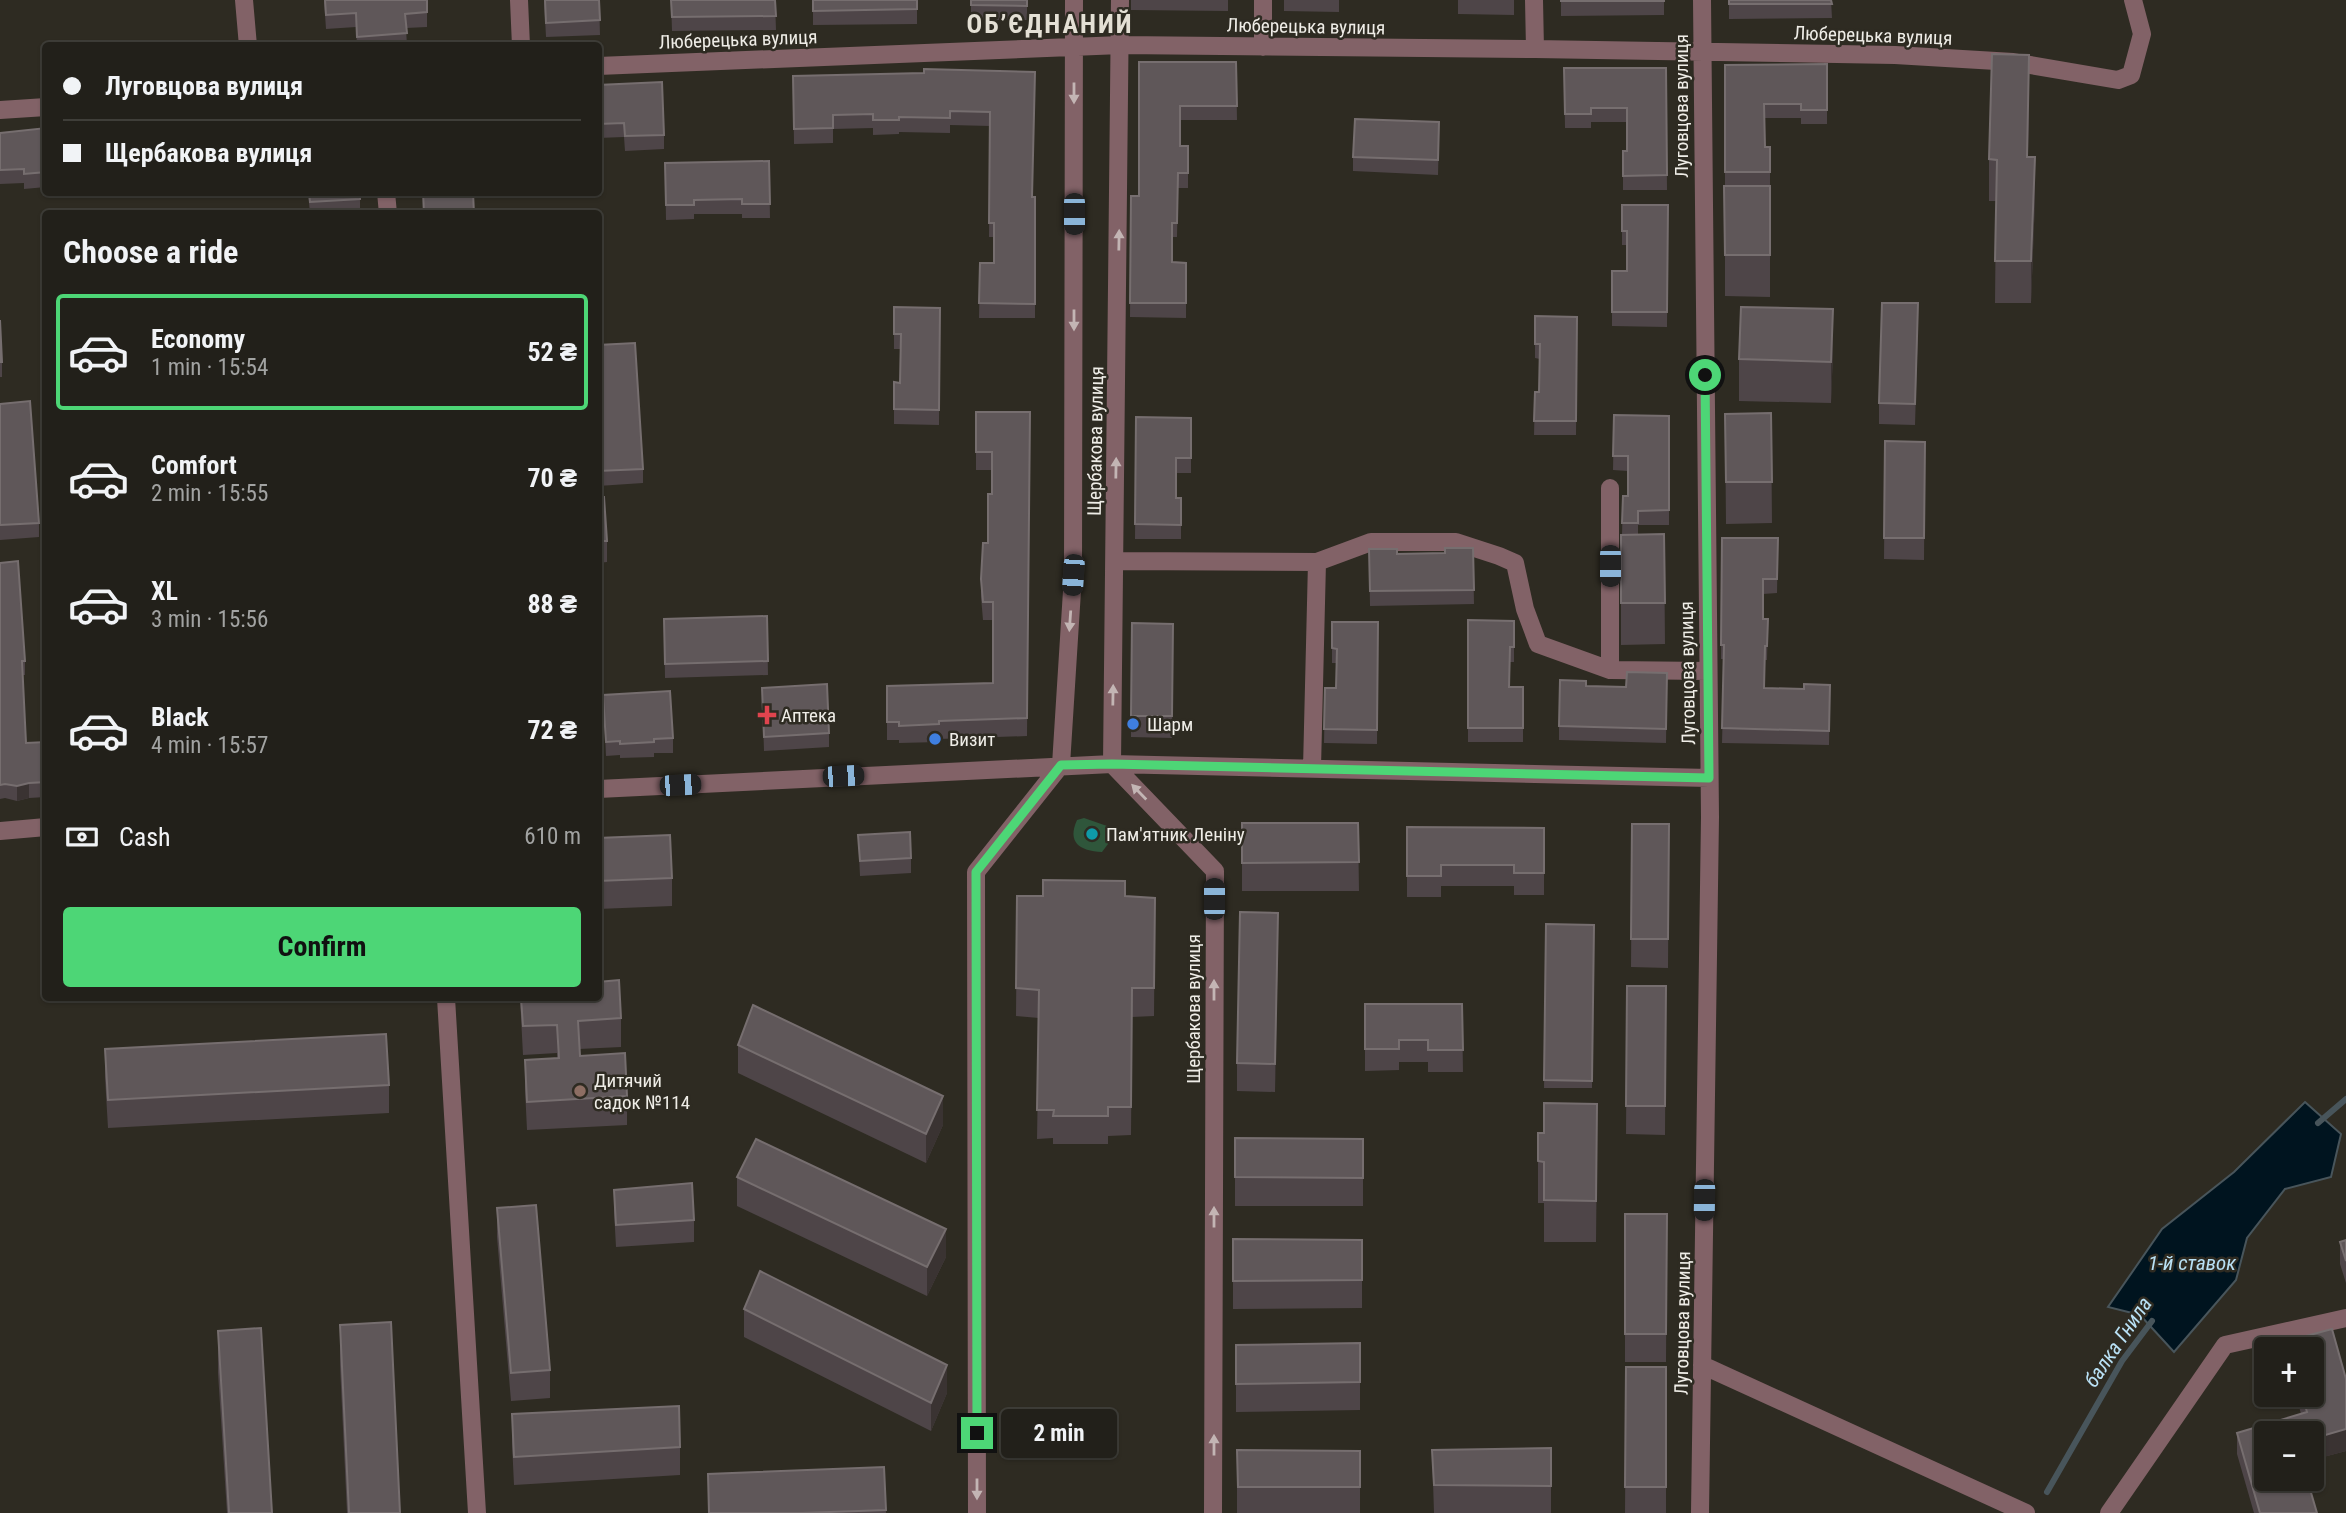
<!DOCTYPE html>
<meta charset="utf-8">
<style>
body{margin:0;font-family:"Roboto Condensed",sans-serif;background:#2e2d27;color:#f1f3f6;height:100vh;display:flex;flex-direction:column;font-size:26px;white-space:nowrap}
*{box-sizing:border-box;margin:0}
p{font-size:23px;color:#a2a3a2}
.icon{flex:none;width:38px;height:38px;fill:none;stroke:currentColor;stroke-width:2;stroke-linecap:round;stroke-linejoin:round}
.map{position:relative;flex:1;overflow:hidden}
.details{position:absolute;left:42px;top:210px;width:560px;height:791px;display:flex;flex-direction:column;background:#22201a;border-radius:7px;box-shadow:0 2px 5px #0004,0 0 0 2px #3f3e39}
.details>*{flex:none}
.guide{position:absolute;left:42px;top:42px;width:560px;height:154px;border-radius:7px;box-shadow:0 2px 5px #0004,0 0 0 2px #3f3e39;display:grid;align-content:center;height:154px;padding:0 21px;background:#22201a}
.buttons{position:absolute;left:2254px;top:1337px;display:grid;gap:14px}
.buttons a{display:grid;place-items:center;width:70px;height:70px;border-radius:7px;background:#22201a;box-shadow:0 2px 5px #0004,0 0 0 2px #3f3e39;font-size:35px}
.end{position:absolute;width:32px;height:32px;margin:-16px;border:9px solid #4dd676;background:#111;box-shadow:0 0 0 4px #111}
.from{border-radius:50%}
.bubble{position:absolute;height:49px;border-radius:7px;background:#22201a;box-shadow:0 2px 5px #0004,0 0 0 2px #3f3e39;font-size:23px;font-weight:700;line-height:49px;text-align:center}
.car{position:absolute;width:21px;height:42px;margin:-21px -10px;border-radius:9px;box-shadow:0 0 5px 2px #0007;background:linear-gradient(#222 24%,#8ab4d8 0 40%,#222 0 76%,#8ab4d8 0 86%,#222 0)}
.guide b{display:flex;align-items:center;gap:24px;height:66px;font-size:26px}
.guide b+b{border-top:2px solid #3f3e39}
.guide i{width:18px;height:18px;background:#f1f3f6}
ul{padding:0;list-style:none}
li{display:flex;align-items:center;gap:21px;height:116px;margin:0 14px 10px;padding:0 7px;border:4px solid transparent;border-radius:7px}
li div{flex:1}
li b{display:block;font-size:26px}
li em{font-style:normal;font-weight:700}
li.selected{border-color:#4dd676}
li>.icon{width:63px;height:63px;stroke-width:1.5}
h2{padding:0 21px;font-size:32px;line-height:84px}
.pay{display:flex;align-items:center;gap:18px;height:77px;padding:0 21px;font-size:26px}
.pay p{margin-inline-start:auto}
.primary-button{display:flex;gap:14px;margin-top:auto;padding:14px 21px}
.primary-button a{flex:1;height:80px;border-radius:7px;background:#4dd676;color:#111;font-size:28px;font-weight:700;line-height:80px;text-align:center}
.map>svg:first-child{display:block}
.green{fill:#2f563b}
.water{fill:#00141f;stroke:#48555b;stroke-width:2}
.lines{fill:none;stroke-linecap:round;stroke-linejoin:round}
.stream{stroke:#48555b;stroke-width:6}
.minor{stroke:#826267;stroke-width:18}
.wall{fill:#4e4548}
.shaded-wall{fill:#3a3332}
.building{fill:#5f5759;stroke:#766e6f;stroke-width:2}
.oneway{fill:#c3b5b4}
.route{stroke:#4dd676;stroke-width:9}
.health-dot{fill:#e0444e;stroke:#2e2b22;stroke-width:2.5}
.shop-dot{fill:#3f7fe0;stroke:#2e2b22;stroke-width:2.5}
.culture-dot{fill:#0f9aa8;stroke:#2e2b22;stroke-width:2.5}
.education-dot{fill:#8d6e63;stroke:#2e2b22;stroke-width:2.5}
.labels{text-anchor:middle;stroke-width:5;stroke-linejoin:round;paint-order:stroke}
.street-label{font-size:19px;fill:#efede7;stroke:#2e2b22}
.poi-label{font-size:19px;fill:#efede7;stroke:#2e2b22;text-anchor:start}
.water-label{font-size:21px;font-style:italic;fill:#b9e1f5;stroke:#2e2b22}
.district-label{font-size:26px;font-weight:bold;letter-spacing:2px;fill:#e4e0d5;stroke:#2e2b22}
</style>
<div class="map">
<svg width="2346" height="1513" viewBox="0 0 2346 1513">
<rect width="100%" height="100%" fill="#2e2b22"/>
<path class="green" d="M1084,818L1107,826L1111,833L1108,844L1102,852C1079,851 1067,842 1077,820Z"/>
<path class="water" d="M2305,1102L2341,1134L2331,1177L2285,1189L2247,1238L2236,1280L2174,1352L2140,1315L2108,1307L2162,1229L2234,1172Z"/>
<g class="lines">
<path class="stream" d="M2318,1123L2346,1099
M2047,1492L2122,1361L2152,1321"/>
<path class="minor" d="M244,0L248,46
M519,0L521,46
M1120,0L1112,764L1215,871L1213,1513
M1534,0L1535,49
M1263,47V0
M598,66L1121,45L1535,49L1895,55L2013,62L2118,80L2131,75L2142,34L2133,0
M0,110L46,107
M386,192L388,214
M1115,561L1317,562L1371,542H1456L1499,556L1515,563L1525,609L1538,644L1610,670L1708,671
M1610,670V488
M1312,768L1317,562
M598,789L1112,764L1709,778
M0,831L46,827
M446,998L477,1513
M1702,1365L2026,1513
M977,1513L976,872L1061,765L1073,575L1074,0
M1700,1513L1710,817L1702,0
M2109,1513L2225,1345L2346,1318"/>
</g>
<path class="wall" d="M324,0H427V27L406,28L407,46H357L356,27L326,29Z
M544,0H599L600,35L546,37Z
M671,0H775L776,30L672,31Z
M813,0H917V24L813,25Z
M971,0H1027V20H971Z
M1131,0H1228V11L1131,10Z
M1284,0H1339V12L1284,11Z
M1458,0H1514V15L1458,14Z
M1561,0H1664V15L1561,16Z
M1729,0H1831L1832,18L1729,19Z
M1139,62H1236L1237,120H1180V146H1188V188H1178L1177,237H1172V262L1186,263V318L1130,317L1131,196H1139Z
M1827,64V124H1801V118H1764L1765,147H1770V297L1725,296V65Z
M1564,68H1666L1667,190H1623V151H1627V122H1591V128H1565Z
M1035,72L1032,197H1035V318H979L980,263H994V237H989L990,126L950,125V133L899,132V134L873,135V128L833,129V143L794,144L793,76Z
M598,85L664,135V149L625,151L624,137L598,138Z
M2029,96L2028,157L2035,199L2031,303H1995L1996,201H1989V159Z
M46,128V187L24,189V183L0,184V133Z
M1439,136L1438,175L1353,171V157Z
M769,161L770,218H742V214H694V219L666,220L665,163Z
M308,192H360V213L310,214Z
M1622,205H1668L1667,327L1612,326V271H1627V245H1622Z
M894,307L940,308L939,425L894,424V382L900,383V349H894Z
M1535,316L1577,317L1576,435H1534L1535,392H1539L1540,359L1535,358Z
M0,320L2,362V377H0Z
M1918,325L1915,425L1879,424V403Z
M598,345L643,469V483L598,486Z
M1833,351L1831,403L1739,401V359Z
M0,404L39,523V537L0,540Z
M976,412H1030L1027,736L939,739V742L899,743V740H887V686L993,683V620H983L981,597V579L988,543L992,494V470H976Z
M1771,413L1772,523L1726,524L1725,414Z
M1614,415L1669,416V525H1638V534H1664L1665,644L1621,645V535H1622L1623,496H1628V471L1613,470Z
M1136,417L1191,418V473H1176V498H1181V539H1135Z
M1885,441L1925,442L1924,560L1884,559Z
M598,497L607,541V562L598,563Z
M1722,538H1778L1777,593L1763,594V619H1768L1767,660H1765L1764,688L1804,689L1830,685L1829,745L1722,743L1724,659H1721Z
M1473,548L1474,604L1370,606L1369,549L1397,554L1445,553Z
M0,563L25,661V675H23L26,743L46,742V797L29,798L17,801L5,798L0,799Z
M767,616L768,675L665,678L664,619Z
M1468,620L1514,621V662H1510L1509,687H1523V742H1468Z
M1332,622H1378L1377,744L1324,743L1325,688H1336L1337,663H1332Z
M1132,623L1173,624L1172,738L1131,737Z
M1667,673L1666,743L1559,740V726L1586,686L1626,687Z
M762,688L829,733V747L764,751Z
M603,695L673,738V753H654V757L620,758V755L606,756Z
M1242,823H1358L1359,891H1242Z
M1632,824H1669L1668,968L1631,967Z
M1407,827L1544,828V895H1514V886H1441V897H1407Z
M858,835L911,858V873L860,876Z
M598,838L672,878V906L598,909Z
M1017,896H1125L1155,898L1154,1016L1132,1017L1131,1135L1108,1136V1144H1053V1138L1037,1139L1039,1018L1016,1016Z
M1546,924L1594,925L1592,1088H1544Z
M1278,941L1275,1092L1237,1091V1063Z
M1627,986H1666L1665,1135L1626,1134Z
M520,998H598L621,1018V1047L579,1049L580,1056L627,1096V1125L527,1130L525,1089V1060L557,1059V1053L523,1055Z
M1365,1004H1462L1463,1072H1428V1062H1399V1070L1365,1071Z
M738,1045L943,1125L926,1163L738,1073Z
M105,1049L389,1085V1113L108,1128L105,1077Z
M1235,1138L1363,1139V1206H1235Z
M1597,1146L1596,1242H1544V1203H1538V1161Z
M737,1177L946,1257L927,1296L737,1206Z
M614,1190L694,1220V1242L616,1247L614,1211Z
M497,1208L550,1370V1398L511,1401L497,1237Z
M1625,1214H1667L1666,1362H1625Z
M1233,1239L1362,1240V1308L1233,1309Z
M2346,1240V1283L2340,1264V1242Z
M744,1309L947,1393L931,1431L744,1337Z
M340,1325L400,1513H347L340,1366Z
M2332,1329L2346,1379V1451L2312,1460V1433H2266V1479H2307L2317,1513H2254L2237,1454V1433L2301,1414L2296,1395H2312V1349H2287V1341Z
M218,1331L272,1513H227L218,1373Z
M1360,1343V1410L1236,1412V1345Z
M1626,1367H1666V1513H1625Z
M512,1414L680,1447V1475L514,1485L512,1443Z
M1551,1448V1513H1434L1432,1450Z
M1237,1450L1360,1451V1513H1237Z
M884,1467L886,1513H708V1474Z"/>
<path class="shaded-wall" d="M2029,55V96L2027,199V157Z
M2035,157V199L2031,303V261Z
M1833,309V351L1831,403V362Z
M29,783V798L17,801V786Z
M1278,913V941L1275,1092V1064Z
M943,1096V1125L926,1163V1134Z
M946,1229V1257L927,1296V1267Z
M947,1365V1393L931,1431V1403Z
M2346,1429V1451L2312,1460V1439Z"/>
<path class="building" d="M325,0H427V12L405,14L407,33L357,37L356,13L326,15Z
M545,0H599L600,20L546,23Z
M671,0H775L776,16L672,17Z
M813,0H917V9L813,11Z
M971,0H1027V6L971,5Z
M1561,0H1664V1H1561Z
M1729,0H1831L1832,4H1729Z
M1992,54L2029,55L2027,157H2035L2031,261H1995L1997,160L1989,159Z
M1139,62H1236L1237,106H1180V146H1188V173H1178L1177,223H1172V262L1186,263V303H1130L1131,196H1139Z
M1827,64V110H1801V104H1764L1765,147H1770V172H1725V65Z
M1564,68H1666L1667,175L1623,176V151H1627V108H1591V114H1565Z
M924,69L1035,72L1032,197H1035V304L979,303L980,263H994V223H989L990,112L950,111V118L899,117V120H873V114L833,115V128L794,129L793,76L924,73Z
M662,82L664,135L625,136L624,123L598,124V85Z
M1355,119L1439,122L1438,160L1353,157Z
M46,128V172L24,174V169L0,170V133Z
M769,161L770,204H742V199L694,200V205H666L665,163Z
M1724,186H1770V255H1725Z
M309,192H360V199L310,202Z
M423,192H473L474,214H424Z
M1622,205H1668L1667,312H1612V271H1627V231H1622Z
M1882,303H1918L1915,404L1879,403Z
M894,307L940,308L939,410L894,409V382L900,383L901,334H894Z
M1741,307L1833,309L1831,362L1739,359Z
M1535,316L1577,317L1576,421H1534L1535,392H1539L1540,344H1535Z
M0,320L2,362H0Z
M635,343L643,469L598,471V345Z
M30,401L39,523L0,525V404Z
M976,412H1030L1027,718L939,721V724L899,726V722H887V686L993,683V602H983L981,579L983,543H988V494H992V452H976Z
M1771,413L1772,482H1726L1725,414Z
M1614,415L1669,416V510L1638,511V523H1622L1623,496H1628V456H1613Z
M1136,417L1191,418V458H1176V498H1181V525L1135,524Z
M1885,441L1925,442L1924,538H1884Z
M598,497H604L607,541H598Z
M1664,534L1665,603H1621V535Z
M1722,538H1778L1777,579H1763V619H1768L1767,646H1765L1764,688L1804,689V684L1830,685L1829,731L1722,728L1724,645H1721Z
M1445,548H1473L1474,590L1370,591L1369,549H1397V554L1445,553Z
M18,561L25,661H22L26,743L46,742V782L29,783L17,786L5,784L0,785V563Z
M767,616L768,661L665,664L664,619Z
M1468,620L1514,621V647H1510L1509,687H1523V728H1468Z
M1332,622H1378L1377,730L1324,729L1325,688H1336L1337,649L1332,648Z
M1132,623L1173,624L1172,716H1131Z
M1627,672L1667,673L1666,729L1559,726L1560,680L1586,681V686L1626,687Z
M827,684L829,733L764,737L762,688Z
M670,691L673,738L654,739V742L620,744V741L606,742L603,695Z
M1242,823H1358L1359,862L1242,863Z
M1632,824H1669L1668,939H1631Z
M1407,827L1544,828V873H1514V865H1441V876H1407Z
M910,832L911,858L860,861L858,835Z
M670,835L672,878L598,881V838Z
M1043,880L1125,881V896L1155,898L1154,988H1132L1131,1107H1108V1116H1053L1054,1110H1037L1039,990L1016,988L1017,896H1043Z
M1240,912L1278,913L1275,1064L1237,1063Z
M1546,924L1594,925L1592,1081L1544,1080Z
M619,980L621,1018L578,1021L580,1056L625,1053L627,1096L527,1102L525,1060L559,1058L557,1025L523,1026L521,998H598V982Z
M1627,986H1666L1665,1106H1626Z
M1365,1004H1462L1463,1050H1428V1040H1399V1049H1365Z
M753,1005L943,1096L926,1134L738,1045Z
M386,1034L389,1085L108,1100L105,1049Z
M1544,1103L1597,1104L1596,1201L1544,1200V1162L1538,1161V1133H1544Z
M1235,1138L1363,1139V1178L1235,1177Z
M756,1139L946,1229L927,1267L737,1177Z
M692,1183L694,1220L616,1225L614,1190Z
M536,1205L550,1370L511,1373L497,1208Z
M1625,1214H1667L1666,1334H1625Z
M1233,1239L1362,1240V1280L1233,1281Z
M2346,1240V1261L2340,1242Z
M760,1271L947,1365L931,1403L744,1309Z
M391,1322L400,1513H349L340,1325Z
M261,1328L272,1513H229L218,1331Z
M2332,1329L2346,1379V1429L2312,1439V1433H2266V1479H2307L2317,1513H2260L2237,1433L2307,1412L2302,1395H2312V1349H2289L2287,1341Z
M1360,1343V1382L1236,1384V1345Z
M1626,1367H1666V1487H1625Z
M679,1406L680,1447L514,1457L512,1414Z
M1551,1448V1486L1434,1485L1432,1450Z
M1237,1450L1360,1451V1487H1238Z
M884,1467L886,1510L802,1513H709L708,1474Z"/>
<defs><path id="oneway-solid" d="M-6-.8H1V-3.2L6.5 0L1 3.2V.8H-6Z" transform="scale(1.75)"/></defs>
<g class="oneway">
<use href="#oneway-solid" transform="translate(1074 93) rotate(90)"/>
<use href="#oneway-solid" transform="translate(1119 240) rotate(-89)"/>
<use href="#oneway-solid" transform="translate(1074 320) rotate(90)"/>
<use href="#oneway-solid" transform="translate(1116 468) rotate(-89)"/>
<use href="#oneway-solid" transform="translate(1070 621) rotate(94)"/>
<use href="#oneway-solid" transform="translate(1113 695) rotate(-89)"/>
<use href="#oneway-solid" transform="translate(1139 792) rotate(-134)"/>
<use href="#oneway-solid" transform="translate(1214 990) rotate(-90)"/>
<use href="#oneway-solid" transform="translate(1214 1217) rotate(-90)"/>
<use href="#oneway-solid" transform="translate(1214 1445) rotate(-90)"/>
<use href="#oneway-solid" transform="translate(977 1489) rotate(90)"/>
</g>
<g class="lines">
<path class="route" d="M977,1433L976,872L1061,765L1112,764L1709,778L1705,375"/>
</g>
<path class="health-dot" d="M763.5 704.5h7v7h7v7h-7v7h-7v-7h-7v-7h7z"/>
<g class="shop-dot">
<circle cx="1133" cy="724" r="7"/>
<circle cx="935" cy="739" r="7"/>
</g>
<circle class="culture-dot" cx="1092" cy="834" r="7"/>
<circle class="education-dot" cx="580" cy="1091" r="7"/>
<g class="labels">
<g class="street-label">
<text transform="translate(1306 26) rotate(1)" y="7">Люберецька вулиця</text>
<text transform="translate(1873 35) rotate(2)" y="7">Люберецька вулиця</text>
<text transform="translate(738 39) rotate(-2)" y="7">Люберецька вулиця</text>
<text transform="translate(1681 106) rotate(-90)" y="7">Луговцова вулиця</text>
<text transform="translate(1095 441) rotate(-89)" y="7">Щербакова вулиця</text>
<text transform="translate(1687 673) rotate(-91)" y="7">Луговцова вулиця</text>
<text transform="translate(1193 1009) rotate(-90)" y="7">Щербакова вулиця</text>
<text transform="translate(1682 1323) rotate(-89)" y="7">Луговцова вулиця</text>
</g>
<g class="poi-label">
<text x="781" y="722">Аптека</text>
<text x="1147" y="731">Шарм</text>
<text x="949" y="746">Визит</text>
<text x="1106" y="841">Пам'ятник Леніну</text>
<text x="594" y="1087">Дитячий<tspan x="594" dy="22">садок №114</tspan></text>
</g>
<g class="water-label">
<text x="2192" y="1270">1-й ставок</text>
<text transform="translate(2118 1342) rotate(-56)" y="7">балка Гнила</text>
</g>
<g class="district-label">
<text x="1050" y="33">ОБ’ЄДНАНИЙ</text>
</g>
</g>
</svg>
<div class="buttons">
<a>+</a>
<a>−</a>
</div>
<i class="end from" style="left:1705px;top:375px"></i>
<i class="end" style="left:977px;top:1433px"></i>
<div class="bubble" style="left:1001px;top:1409px;width:116px">2 min</div>
<i class="car" style="left:1074px;top:214px;rotate:180deg"></i>
<i class="car" style="left:1610px;top:566px;rotate:180deg"></i>
<i class="car" style="left:1073px;top:575px;rotate:184deg"></i>
<i class="car" style="left:843px;top:776px;rotate:87deg"></i>
<i class="car" style="left:680px;top:785px;rotate:87deg"></i>
<i class="car" style="left:1214px;top:899px;rotate:0deg"></i>
<i class="car" style="left:1704px;top:1200px;rotate:181deg"></i>
<div class="guide">
<b><i class="from"></i>Луговцова вулиця</b>
<b><i></i>Щербакова вулиця</b>
</div>
<section class="details">
<h2>Choose a ride</h2>
<ul>
<li class="selected"><svg class="icon" aria-label="car" viewBox="0 0 24 24"><path d="M5 17H2v-5l4-1 3-4h7l3 4 3 1v5h-3M9 17h6M6 11h13"/><circle cx="7" cy="17" r="2"/><circle cx="17" cy="17" r="2"/></svg><div><b>Economy</b><p>1 min · 15:54</p></div><em>52 ₴</em></li>
<li><svg class="icon" aria-label="car" viewBox="0 0 24 24"><path d="M5 17H2v-5l4-1 3-4h7l3 4 3 1v5h-3M9 17h6M6 11h13"/><circle cx="7" cy="17" r="2"/><circle cx="17" cy="17" r="2"/></svg><div><b>Comfort</b><p>2 min · 15:55</p></div><em>70 ₴</em></li>
<li><svg class="icon" aria-label="car" viewBox="0 0 24 24"><path d="M5 17H2v-5l4-1 3-4h7l3 4 3 1v5h-3M9 17h6M6 11h13"/><circle cx="7" cy="17" r="2"/><circle cx="17" cy="17" r="2"/></svg><div><b>XL</b><p>3 min · 15:56</p></div><em>88 ₴</em></li>
<li><svg class="icon" aria-label="car" viewBox="0 0 24 24"><path d="M5 17H2v-5l4-1 3-4h7l3 4 3 1v5h-3M9 17h6M6 11h13"/><circle cx="7" cy="17" r="2"/><circle cx="17" cy="17" r="2"/></svg><div><b>Black</b><p>4 min · 15:57</p></div><em>72 ₴</em></li>
</ul>
<div class="pay"><svg class="icon" aria-label="cash" viewBox="0 0 24 24"><path d="M3 7h18v10H3z"/><circle cx="12" cy="12" r="2"/></svg>Cash<p>610 m</p></div>
<div class="primary-button"><a>Confirm</a></div>
</section>
</div>
